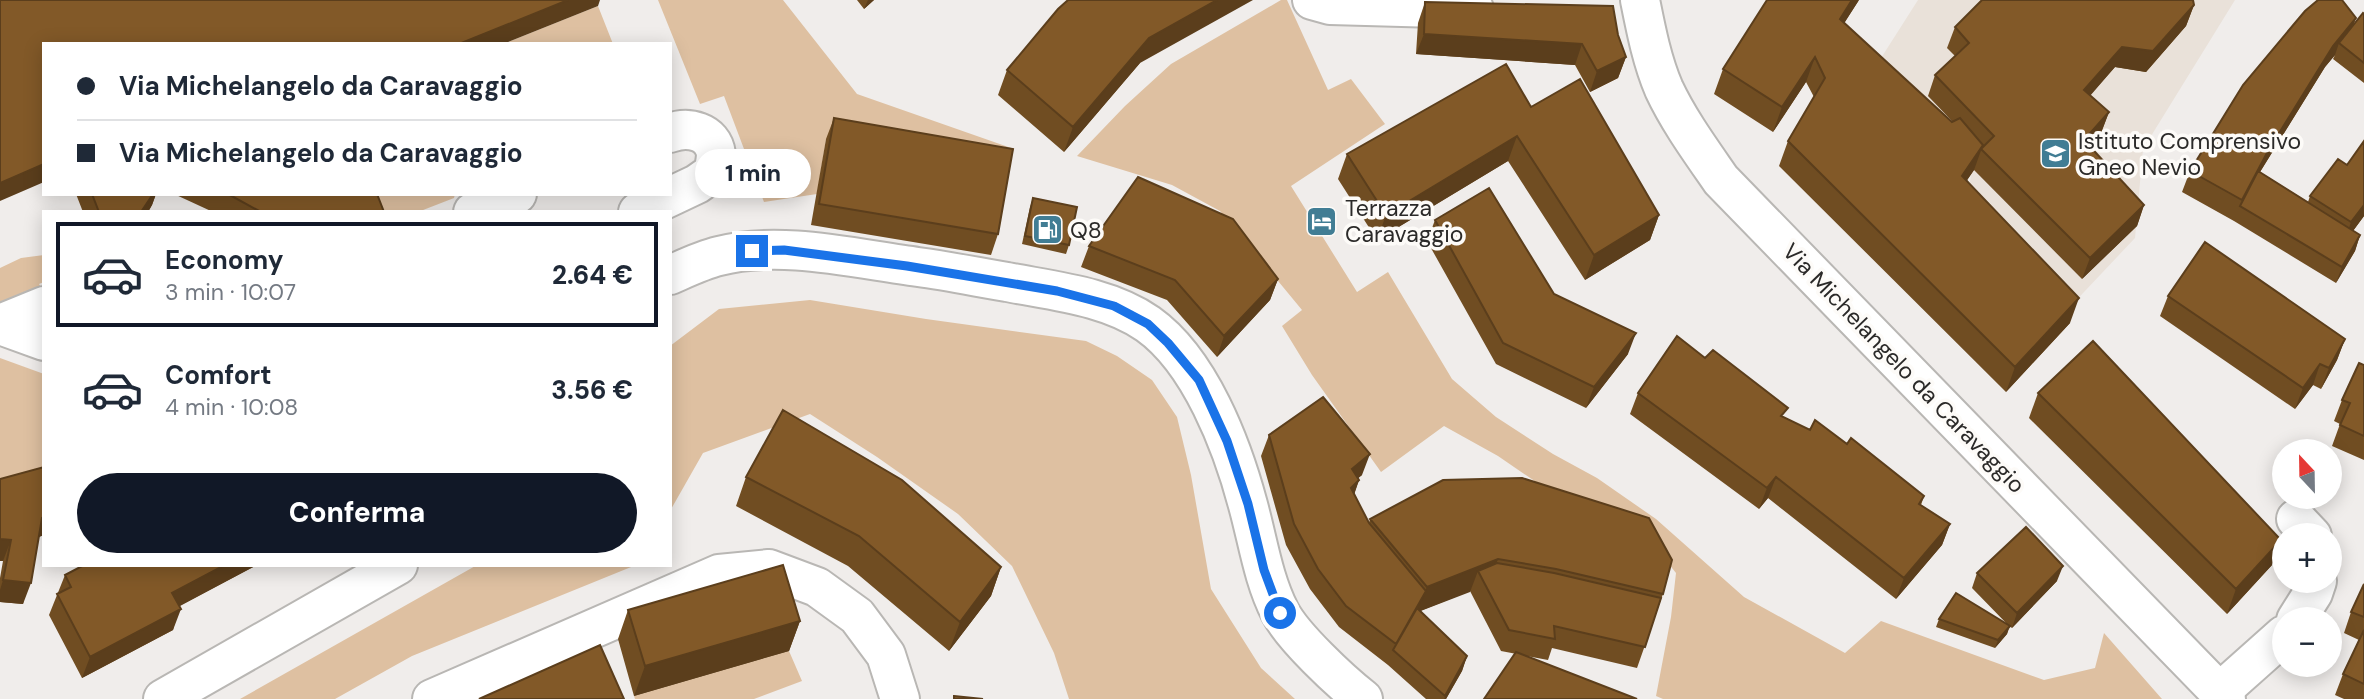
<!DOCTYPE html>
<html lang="it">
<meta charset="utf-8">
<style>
body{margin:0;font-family:"DM Sans",sans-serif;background:#f2f2f3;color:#1f2937;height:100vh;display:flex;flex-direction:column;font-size:26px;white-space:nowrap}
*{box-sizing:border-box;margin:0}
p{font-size:23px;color:#747a83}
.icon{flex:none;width:38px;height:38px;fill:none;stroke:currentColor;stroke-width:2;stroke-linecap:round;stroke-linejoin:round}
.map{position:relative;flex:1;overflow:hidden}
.sheet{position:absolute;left:42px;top:210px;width:630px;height:357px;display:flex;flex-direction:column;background:#fff;border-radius:0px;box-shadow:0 4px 18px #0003}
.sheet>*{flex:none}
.hud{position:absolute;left:42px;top:42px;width:630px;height:154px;border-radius:0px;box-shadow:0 4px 18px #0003;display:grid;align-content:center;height:154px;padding:0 35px;background:#fff}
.needle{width:46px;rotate:338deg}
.controls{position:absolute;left:2272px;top:439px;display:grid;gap:14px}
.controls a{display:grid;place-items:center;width:70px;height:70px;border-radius:50%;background:#fff;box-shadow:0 4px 18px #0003;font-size:35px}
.end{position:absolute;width:32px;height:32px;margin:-16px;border:9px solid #1a73e8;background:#fff;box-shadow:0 0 0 4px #fff}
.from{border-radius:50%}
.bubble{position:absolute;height:49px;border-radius:24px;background:#fff;box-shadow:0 4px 18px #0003;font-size:23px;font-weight:800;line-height:49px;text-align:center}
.hud b{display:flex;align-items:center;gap:24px;height:66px;font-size:26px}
.hud b+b{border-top:2px solid #e0e1e3}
.hud i{width:18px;height:18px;background:#1f2937}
ul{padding:12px 0 0;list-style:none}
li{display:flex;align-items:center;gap:21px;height:105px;margin:0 14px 10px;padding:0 21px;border:4px solid transparent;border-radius:0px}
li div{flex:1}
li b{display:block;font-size:26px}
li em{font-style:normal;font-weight:800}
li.on{border-color:#111827}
li>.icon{width:63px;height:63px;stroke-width:1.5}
.button{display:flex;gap:14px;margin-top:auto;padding:14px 35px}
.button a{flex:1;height:80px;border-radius:42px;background:#111827;color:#fff;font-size:28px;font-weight:800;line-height:80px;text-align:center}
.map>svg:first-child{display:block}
.built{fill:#e9e1d9}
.green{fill:#dec0a1}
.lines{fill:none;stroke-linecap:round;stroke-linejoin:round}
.minor-casing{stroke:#b9b7b4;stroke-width:42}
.major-casing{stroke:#b9b7b4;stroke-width:42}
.minor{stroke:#fff;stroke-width:38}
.major{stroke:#fff;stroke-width:38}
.wall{fill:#704d22}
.shaded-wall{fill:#5b3e1c}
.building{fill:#825928;stroke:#5b3e1c;stroke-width:2}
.route{stroke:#1a73e8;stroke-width:9}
.labels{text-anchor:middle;stroke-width:7;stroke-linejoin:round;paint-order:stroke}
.poi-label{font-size:23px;fill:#2b2a29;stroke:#fdfbf8;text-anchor:start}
.street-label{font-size:23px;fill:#2b2a29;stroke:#fdfbf8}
</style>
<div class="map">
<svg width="2364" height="699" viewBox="0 0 2364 699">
<rect width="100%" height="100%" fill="#f0edeb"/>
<path class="built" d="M1918,0H2235L2143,149L2135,238L2068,309L1967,205L1973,158L1874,69Z"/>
<path class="green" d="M658,0H783L857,94L1014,149L1006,170L826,139L817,194L764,202L724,96L700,104Z
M1281,0H1287L1328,90L1351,79L1385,124L1291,186L1357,292L1388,272L1452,379L1496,417L1553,454L1597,478L1656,519L1744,597L1845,653L1881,621L2044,680L2095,668L2104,633L2162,699H1663L1656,696L1671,617L1676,573L1644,533L1558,497L1498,456L1444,426L1381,472L1312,375L1282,326L1302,310L1220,211L1172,185L1077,156L1125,106L1171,64Z
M598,6L613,44H503Z
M362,194H455L454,198L418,212H369Z
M44,255V282L39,284L44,292L0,324V268L21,258Z
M810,300L926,319L1086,341L1117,356L1152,380L1177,417L1191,475L1211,589L1261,668L1295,699H1069L1054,653L1012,566L958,514L877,457L810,414L703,453L670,511V346L719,309Z
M0,358L44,374V486L0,498Z
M477,565H636L412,656L335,699H240Z
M789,651L802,681L754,699H635L634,696Z"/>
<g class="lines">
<defs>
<path id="minor" d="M1312,0L1330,5L1474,9
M473,212L517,194
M638,212L697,184L714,172C714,167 716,160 716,154C713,131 688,126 670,133
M0,324L44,306
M0,325L44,341
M2296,519L2312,536
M2296,620L2313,593L2317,581
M2220,692L2284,635
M432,699L719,574L769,569L817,587L857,616L886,655L900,699"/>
<path id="major" d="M1640,0C1646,30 1652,61 1664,89C1679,121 1701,151 1721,180L2226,699
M670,275C686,268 702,260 719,256C781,240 856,259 918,267C948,271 977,277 1007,282C1053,291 1108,296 1148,324C1200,361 1232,445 1248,505C1258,541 1263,579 1280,612C1293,637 1340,681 1363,699
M163,699L398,565"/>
</defs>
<use href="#minor" class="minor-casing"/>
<use href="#major" class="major-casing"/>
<use href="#minor" class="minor"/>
<use href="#major" class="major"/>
</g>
<path class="wall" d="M857,0H874L864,9Z
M1859,0L1844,23L1952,122H1953L1928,96L1935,75L1955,56L1947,48L1955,27L2194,5L2186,26L2146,72L2115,67L2090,95L2109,112L2101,133L2089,146L2144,205L2137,226L2082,279L1974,170L1967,180L2070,323L2006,392L1779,166L1788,141L1814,97L1806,82L1773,132L1714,94L1723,69Z
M1425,2L1618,35L1626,57L1618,78L1590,92L1575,65L1416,54L1418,23Z
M2364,14V83L2333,59L2335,55L2325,67L2260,172L2308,202L2310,196L2347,165L2364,141V216L2353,231L2360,235L2355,251L2336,283L2234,221L2182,192L2190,171L2356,18L2353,26Z
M1140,63L1064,152L998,95L1007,70Z
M1531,107L1659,215L1650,240L1585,280L1508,161L1377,240L1338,179L1347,154Z
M834,118L998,234L991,255L811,225L826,139Z
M76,194H156L152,205L148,212H83Z
M174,194H377L384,212H213Z
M1033,198L1069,245L1066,254L1022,244L1030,207Z
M1435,220L1554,294L1628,354L1586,408L1496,364L1427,241Z
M1089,246L1278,279L1270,300L1217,357L1167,300L1081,267Z
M2168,296L2345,339L2337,360L2321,389L2313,385L2295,409L2160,316Z
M2364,365V460L2332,446L2340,424L2334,421L2342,400Z
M1638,393L1784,417L1810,430L1847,444L1924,496L1921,505L1950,524L1942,545L1896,599L1768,498L1759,509L1630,414Z
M2038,393L2272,565L2227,614L2029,418Z
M1269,435L1362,475L1358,478L1359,480L1354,494L1369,523L1370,519L1663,594L1637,668L1552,648L1548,660L1501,651L1470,591L1420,611L1467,656L1462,671L1446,699H1426L1388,665L1339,627L1310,589L1286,545L1261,456Z
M44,467V535L38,537L23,604L0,602V578L3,561H0V479Z
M746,477L1001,567L991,596L949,651L848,566L736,506Z
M78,565H257L179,606L173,630L82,678L49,615L65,575L79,568Z
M1977,573L2057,581L2012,628L2009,626L2007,634L1995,648L1936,627L1939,619L2008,625L1972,588Z
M2364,584V699H2344L2335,695L2343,674L2359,640L2344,633L2351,612Z
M628,610L800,621L789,651L634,696L618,639Z"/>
<path class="shaded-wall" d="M568,0H600L598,6L503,44H459Z
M868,0H874L864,9Z
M1217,0H1253L1140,63L1064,152L1073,127L1149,38Z
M1852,0H1859L1831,44L1840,19Z
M2194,5L2186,26L2146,72L2115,67L2077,111L2084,90L2122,47Z
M2356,18L2348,38L2339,43L2335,55L2325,67L2260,172L2242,207L2240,206L2268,151L2333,46Z
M1424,34L1582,44L1575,65L1416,54Z
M1626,57L1618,78L1590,92L1597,71Z
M1815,57L1806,82L1773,132L1782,107Z
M2109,112L2101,133L2076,161L2084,140Z
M1517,136L1508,161L1377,240L1386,215Z
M1983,145L1974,170L1953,201L1962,176Z
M44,164V182L0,201V183Z
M153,194H156L152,205L148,212H141Z
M2144,205L2137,226L2082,279L2090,258Z
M2364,205V216L2344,243L2351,222Z
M1659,215L1650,240L1585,280L1594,255Z
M2360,235L2355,251L2336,283L2342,267Z
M1278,279L1270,300L1217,357L1224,336Z
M2079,298L2070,323L2006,392L2015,367Z
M1636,333L1628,354L1586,408L1594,387Z
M2345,339L2337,360L2321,389L2329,368Z
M2320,364L2313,385L2295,409L2303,388Z
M1370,454L1362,475L1344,490L1352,469Z
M1776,477L1768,498L1759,509L1767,488Z
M1359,480L1352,501L1351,488Z
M44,517V535L34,539L42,518Z
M1950,524L1942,545L1896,599L1904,578Z
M0,539L11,540L3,561H0Z
M2281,540L2272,565L2227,614L2236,589Z
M1498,559L1489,584L1478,571L1470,592L1418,612L1393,650L1427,587Z
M225,565H257L165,614L172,593Z
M2063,566L2057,581L2012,628L2017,613Z
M1001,567L991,596L949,651L960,622Z
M3,580L31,583L23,604L0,602V590Z
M181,609L173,630L82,678L90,657Z
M800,621L789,651L634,696L645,666Z
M2010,626L2007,634L1995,648L1998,640Z
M1467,656L1462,671L1446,699H1444Z"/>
<path class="building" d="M0,0H568L459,44H44V164L0,183Z
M1068,0H1217L1149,38L1073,127L1007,70L1058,9Z
M1767,0H1852L1840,19L1952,122L1960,118L1983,145L1962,176L2079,298L2015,367L1788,141L1825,78L1815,57L1782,107L1723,69Z
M1982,0H2193L2194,5L2153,51L2122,47L2084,90L2109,112L2084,140L2144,205L2090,258L1981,149L1994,136L1935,75L1969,43L1955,27Z
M2318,0H2342L2356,18L2333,46L2268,151L2242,200L2190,171L2243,85L2305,11Z
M1425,2L1613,6L1618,35L1626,57L1597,71L1582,44L1424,34Z
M2363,13L2364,14V63L2339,43Z
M1506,64L1531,107L1580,79L1659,215L1594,255L1517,136L1386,215L1347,154Z
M834,118L1013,149L998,234L819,204Z
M2364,141V205L2351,222L2310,196L2338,159L2347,165Z
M2258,171L2360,235L2342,267L2240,206Z
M1138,177L1233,219L1278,279L1224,336L1175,280L1089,246Z
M1489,188L1554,294L1636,333L1594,387L1503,343L1435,220Z
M92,194H153L141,212H99Z
M228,194H377L384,212H261Z
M1033,198L1077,207L1069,245L1025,236Z
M2205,242L2345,339L2329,368L2320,364L2303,388L2168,296Z
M1677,336L1705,358L1713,350L1788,408L1781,416L1810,430L1815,420L1847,444L1851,438L1924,496L1919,504L1950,524L1904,578L1776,477L1767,488L1638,393Z
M2093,341L2281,540L2236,589L2038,393Z
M2359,363L2364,365V436L2340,425L2350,403L2342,400Z
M1323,397L1370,454L1352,469L1359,480L1351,488L1369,523L1426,591L1396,644L1346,606L1318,569L1294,524L1269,435Z
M783,410L902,480L1001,567L960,622L859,536L746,477Z
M44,467V517L42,518L31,583L3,580L11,540L0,539V479Z
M1522,478L1649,518L1672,560L1663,594L1556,569L1498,559L1427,587L1370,519L1443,480Z
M2026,527L2063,566L2017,613L1977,573Z
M1497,563L1554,573L1661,598L1645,647L1554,626L1555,639L1509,630L1478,571Z
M84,565H225L172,593L181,609L90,657L57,594L71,587L65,575Z
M783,565L800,621L645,666L628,610Z
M2364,584V617L2351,612Z
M1956,593L2010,626L1998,640L1939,619Z
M1417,608L1467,656L1445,696L1393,650Z
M2364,630V684L2343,674Z
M600,645L624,699H479Z
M1516,652L1637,699H1484Z
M954,696L983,699H954Z"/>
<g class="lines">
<path class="route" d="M752,251L784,250L907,266L1057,291L1114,306L1148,324L1168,343L1199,380L1227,441L1248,504L1264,570L1280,613"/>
</g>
<defs>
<symbol id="school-square" viewBox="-11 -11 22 22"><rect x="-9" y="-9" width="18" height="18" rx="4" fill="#417d94" stroke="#fdfbf8"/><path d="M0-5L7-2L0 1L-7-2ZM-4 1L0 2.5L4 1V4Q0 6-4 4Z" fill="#fff"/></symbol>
<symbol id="hotel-square" viewBox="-11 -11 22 22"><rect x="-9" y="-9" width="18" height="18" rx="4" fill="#417d94" stroke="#fdfbf8"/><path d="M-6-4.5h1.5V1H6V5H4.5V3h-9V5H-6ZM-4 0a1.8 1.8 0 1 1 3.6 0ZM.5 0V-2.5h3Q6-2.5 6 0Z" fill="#fff"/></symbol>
<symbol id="fuel-square" viewBox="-11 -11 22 22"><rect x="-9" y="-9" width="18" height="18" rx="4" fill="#417d94" stroke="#fdfbf8"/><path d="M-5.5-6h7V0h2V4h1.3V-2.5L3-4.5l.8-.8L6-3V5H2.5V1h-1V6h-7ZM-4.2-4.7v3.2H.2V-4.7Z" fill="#fff"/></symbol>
</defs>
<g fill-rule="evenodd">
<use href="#school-square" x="2038" y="136" width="35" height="35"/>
<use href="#hotel-square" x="1304" y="204" width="35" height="35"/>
<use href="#fuel-square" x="1030" y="212" width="35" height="35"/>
</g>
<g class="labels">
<g class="poi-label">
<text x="2078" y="149">Istituto Comprensivo<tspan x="2078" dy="26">Gneo Nevio</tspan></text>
<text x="1345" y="216">Terrazza<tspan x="1345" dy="26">Caravaggio</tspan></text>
<text x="1070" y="238">Q8</text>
</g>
<g class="street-label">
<text transform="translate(1904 368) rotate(46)" y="8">Via Michelangelo da Caravaggio</text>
</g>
</g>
</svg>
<div class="controls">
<a><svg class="needle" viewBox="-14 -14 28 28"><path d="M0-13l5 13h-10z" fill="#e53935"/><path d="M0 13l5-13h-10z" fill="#747a83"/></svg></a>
<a>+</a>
<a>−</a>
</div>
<i class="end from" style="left:1280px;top:613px"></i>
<i class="end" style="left:752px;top:251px"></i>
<div class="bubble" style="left:695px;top:149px;width:116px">1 min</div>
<div class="hud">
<b><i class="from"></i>Via Michelangelo da Caravaggio</b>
<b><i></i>Via Michelangelo da Caravaggio</b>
</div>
<section class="sheet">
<ul>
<li class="on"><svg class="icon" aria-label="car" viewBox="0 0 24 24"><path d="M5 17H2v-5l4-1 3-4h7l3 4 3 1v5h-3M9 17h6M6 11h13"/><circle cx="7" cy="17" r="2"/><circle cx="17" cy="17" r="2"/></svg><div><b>Economy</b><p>3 min · 10:07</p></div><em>2.64 €</em></li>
<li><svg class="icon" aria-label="car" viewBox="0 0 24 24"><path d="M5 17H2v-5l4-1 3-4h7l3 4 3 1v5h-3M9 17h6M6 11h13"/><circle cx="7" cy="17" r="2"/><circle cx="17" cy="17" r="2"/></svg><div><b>Comfort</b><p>4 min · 10:08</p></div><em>3.56 €</em></li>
</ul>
<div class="button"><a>Conferma</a></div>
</section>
</div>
